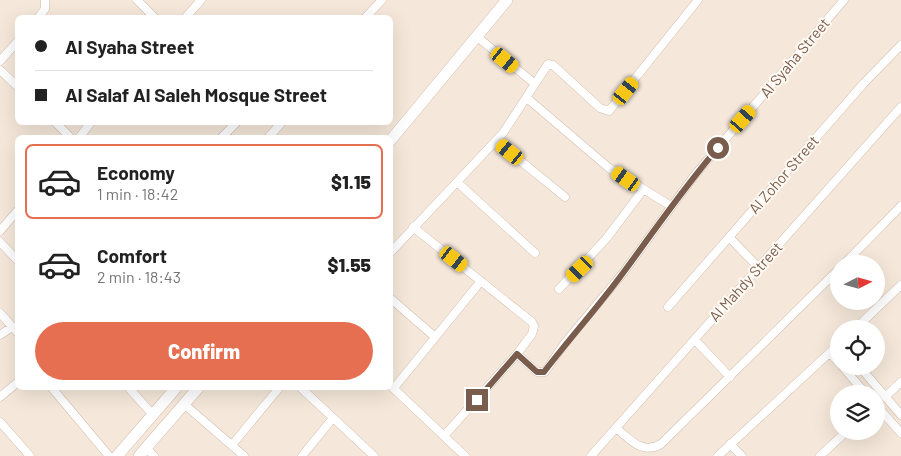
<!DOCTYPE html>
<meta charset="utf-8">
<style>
body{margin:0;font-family:Barlow,sans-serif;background:#f2f2f2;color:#222;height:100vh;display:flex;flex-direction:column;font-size:19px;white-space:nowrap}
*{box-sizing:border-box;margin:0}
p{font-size:16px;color:#767676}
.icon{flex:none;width:28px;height:28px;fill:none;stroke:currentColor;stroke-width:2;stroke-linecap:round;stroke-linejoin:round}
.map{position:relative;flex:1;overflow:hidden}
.details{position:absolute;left:15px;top:135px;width:378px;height:255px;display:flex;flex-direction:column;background:#fff;border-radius:8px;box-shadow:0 5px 20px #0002}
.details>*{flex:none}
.guide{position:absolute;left:15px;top:15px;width:378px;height:110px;border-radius:8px;box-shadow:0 5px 20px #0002;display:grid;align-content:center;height:110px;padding:0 20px;background:#fff}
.needle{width:32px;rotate:84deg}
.buttons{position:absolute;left:830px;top:255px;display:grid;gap:10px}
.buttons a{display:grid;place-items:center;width:55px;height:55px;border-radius:50%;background:#fff;box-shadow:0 5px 20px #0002;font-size:25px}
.end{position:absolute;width:22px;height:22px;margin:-11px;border:6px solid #7a5c4d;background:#fff;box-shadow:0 0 0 2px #fff}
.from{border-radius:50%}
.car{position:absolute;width:15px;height:30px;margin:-15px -8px;border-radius:6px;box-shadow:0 0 4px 1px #0007;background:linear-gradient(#f5c518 24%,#345 0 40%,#f5c518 0 76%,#345 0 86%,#f5c518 0)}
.guide b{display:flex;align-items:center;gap:18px;height:48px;font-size:19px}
.guide b+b{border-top:1px solid #e0e0e0}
.guide i{width:12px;height:12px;background:#222}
ul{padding:9px 0 0;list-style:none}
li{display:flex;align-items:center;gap:15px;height:75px;margin:0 10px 8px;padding:0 10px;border:2px solid transparent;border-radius:8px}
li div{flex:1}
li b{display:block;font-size:19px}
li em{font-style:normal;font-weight:800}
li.active{border-color:#e76f51}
li>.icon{width:45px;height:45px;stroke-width:1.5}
.action{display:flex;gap:10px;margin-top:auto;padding:10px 20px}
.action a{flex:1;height:58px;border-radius:30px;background:#e76f51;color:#fff;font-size:20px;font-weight:800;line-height:58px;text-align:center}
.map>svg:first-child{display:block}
.residential{fill:#f5e8da;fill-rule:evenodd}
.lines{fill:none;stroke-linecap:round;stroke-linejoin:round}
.street-casing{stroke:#d1beb0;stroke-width:9}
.secondary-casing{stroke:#d6c0b0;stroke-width:12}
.street{stroke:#fff;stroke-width:8}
.secondary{stroke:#fff;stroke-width:11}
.route{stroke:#7a5c4d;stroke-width:6}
.labels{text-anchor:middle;stroke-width:4;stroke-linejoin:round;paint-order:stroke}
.street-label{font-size:15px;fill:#7a5c4d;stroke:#fffaf3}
</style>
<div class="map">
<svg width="901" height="456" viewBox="0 0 901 456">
<rect width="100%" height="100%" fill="#fdf6ec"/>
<path class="residential" d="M0,0H901V456H0ZM18,18H390V122H18ZM18,138H390V388H18ZM839,264H876V301H839ZM839,329H876V366H839ZM839,394H876V431H839Z"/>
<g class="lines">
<defs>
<path id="street" d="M137,0L155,18
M38,18L45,9V0
M185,18L201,0
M365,18L382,0
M476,36L534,83
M0,61L18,41
M0,70L18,87
M527,98L609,168L671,206
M55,122L71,138
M79,138L91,122
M221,138L237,122
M268,138L282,122
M496,141L565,197
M457,182L535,253
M413,227L532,322L534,326L532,334L517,354L444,436
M0,231L18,210
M730,238L759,268
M0,242L18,261
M390,253L503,133L548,64L553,65L600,108L609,111L698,0
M844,264L901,206
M559,289L606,239L643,190
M390,298L435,337
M668,307L864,83L901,45
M0,313L18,333
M855,329L901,285
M0,335L12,327
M695,340L730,377
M830,353L839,363
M517,354L537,372H545L564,344L623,273L694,176L844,0
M842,366L866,394
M859,366L901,415
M391,386L465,456
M52,388L109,456
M129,388L153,415
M301,388L374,456
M394,388L481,281
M0,397L18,382
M885,397L901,382
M184,404L244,456
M876,405L901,433
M0,422L30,456
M616,428C631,440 642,455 661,444L839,269
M730,444L742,456
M232,445L279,388
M146,448L154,456
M302,456L333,418
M591,456L901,107
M718,456L839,344
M820,456L847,431"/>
<path id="secondary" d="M390,141L507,0
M117,456L176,388
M139,456L198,388"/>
</defs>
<use href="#street" class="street-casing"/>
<use href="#secondary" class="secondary-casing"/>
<use href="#street" class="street"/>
<use href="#secondary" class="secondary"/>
</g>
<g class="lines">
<path class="route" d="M477,400L517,354L537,372H544C570,338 598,307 623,273C655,230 684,187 718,148"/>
</g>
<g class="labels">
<g class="street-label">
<text transform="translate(795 58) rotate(-50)" y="5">Al Syaha Street</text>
<text transform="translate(784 175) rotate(-49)" y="5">Al Zohor Street</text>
<text transform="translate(746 282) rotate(-48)" y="5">Al Mahdy Street</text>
</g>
</g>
</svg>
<div class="buttons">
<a><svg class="needle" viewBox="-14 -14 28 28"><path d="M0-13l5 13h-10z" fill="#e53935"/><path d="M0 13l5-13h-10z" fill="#767676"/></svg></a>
<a><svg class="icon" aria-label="locate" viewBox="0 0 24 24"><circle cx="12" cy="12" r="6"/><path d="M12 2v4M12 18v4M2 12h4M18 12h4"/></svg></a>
<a><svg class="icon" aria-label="layers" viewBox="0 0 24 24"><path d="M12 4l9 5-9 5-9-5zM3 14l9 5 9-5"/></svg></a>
</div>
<i class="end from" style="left:718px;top:148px"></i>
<i class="end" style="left:477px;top:400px"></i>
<i class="car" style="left:505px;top:60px;rotate:129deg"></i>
<i class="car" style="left:626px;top:91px;rotate:39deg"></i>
<i class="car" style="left:743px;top:119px;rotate:41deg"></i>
<i class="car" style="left:510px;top:152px;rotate:309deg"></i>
<i class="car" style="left:626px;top:179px;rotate:305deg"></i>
<i class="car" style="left:454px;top:259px;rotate:128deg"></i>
<i class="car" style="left:580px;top:269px;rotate:226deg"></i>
<div class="guide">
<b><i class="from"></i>Al Syaha Street</b>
<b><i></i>Al Salaf Al Saleh Mosque Street</b>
</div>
<section class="details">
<ul>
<li class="active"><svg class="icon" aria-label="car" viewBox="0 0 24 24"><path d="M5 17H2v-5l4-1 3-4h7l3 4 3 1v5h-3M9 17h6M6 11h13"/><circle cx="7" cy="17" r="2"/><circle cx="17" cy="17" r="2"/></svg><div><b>Economy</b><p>1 min · 18:42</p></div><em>$1.15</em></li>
<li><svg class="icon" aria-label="car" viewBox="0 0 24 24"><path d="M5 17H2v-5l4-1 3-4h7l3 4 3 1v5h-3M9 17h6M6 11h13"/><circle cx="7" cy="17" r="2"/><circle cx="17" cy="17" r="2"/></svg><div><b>Comfort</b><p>2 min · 18:43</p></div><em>$1.55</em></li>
</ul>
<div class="action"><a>Confirm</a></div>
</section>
</div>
